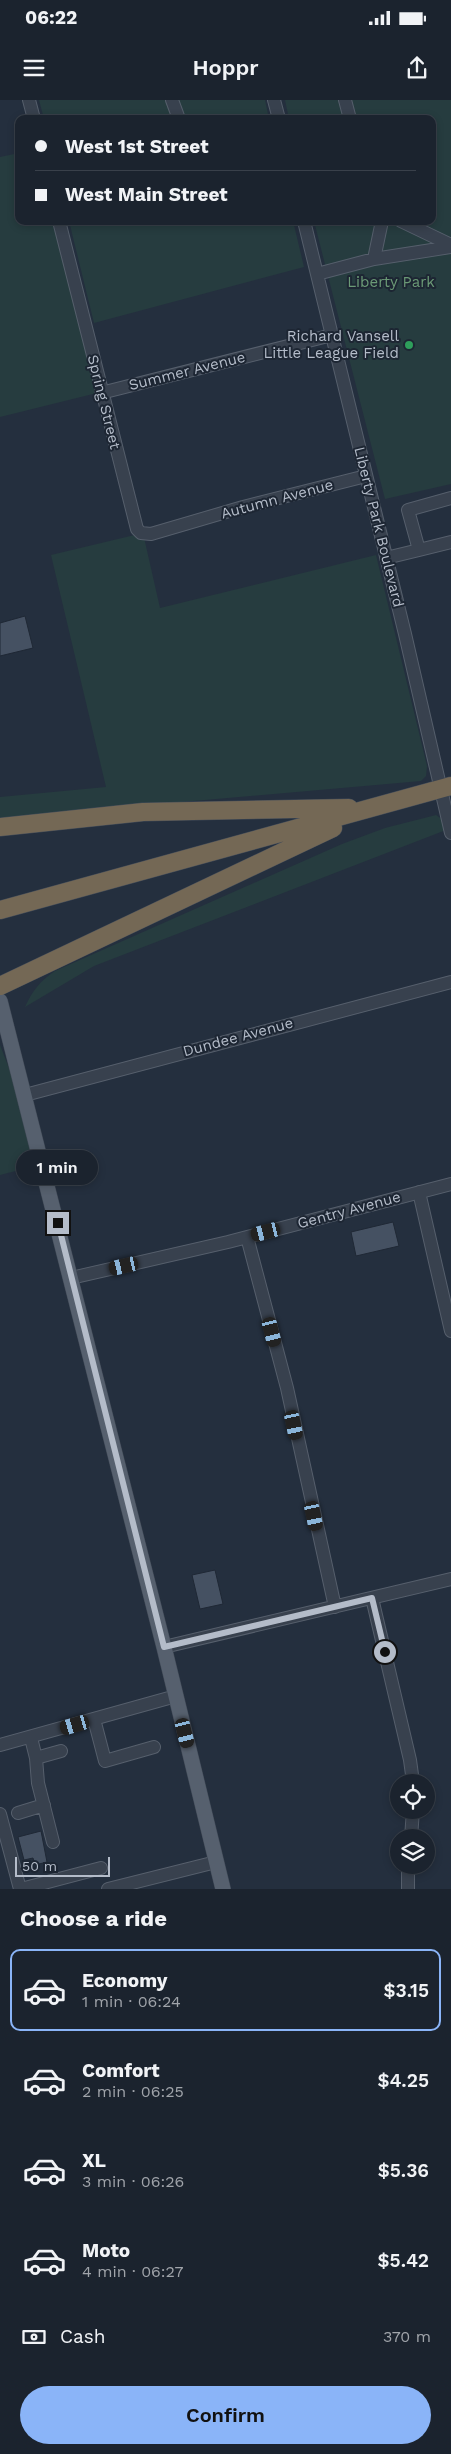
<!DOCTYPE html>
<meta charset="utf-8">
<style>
body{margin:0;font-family:"Work Sans",sans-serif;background:#282f3a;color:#f1f3f6;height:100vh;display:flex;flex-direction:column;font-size:19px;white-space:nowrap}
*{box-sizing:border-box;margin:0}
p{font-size:16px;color:#a0a4aa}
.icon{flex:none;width:28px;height:28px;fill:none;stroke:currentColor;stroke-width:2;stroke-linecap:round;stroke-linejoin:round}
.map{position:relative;height:1789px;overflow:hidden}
.details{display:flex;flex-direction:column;background:#1b232e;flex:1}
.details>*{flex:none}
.banner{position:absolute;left:15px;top:15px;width:421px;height:110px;border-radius:10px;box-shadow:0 2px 8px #0003,0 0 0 1px #39404a;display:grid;align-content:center;height:110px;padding:0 20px;background:#1b232e}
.controls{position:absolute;left:390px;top:1674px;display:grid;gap:10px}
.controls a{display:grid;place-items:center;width:45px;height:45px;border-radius:50%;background:#1b232e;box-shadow:0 2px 8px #0003,0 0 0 1px #39404a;font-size:25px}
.scale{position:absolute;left:15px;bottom:12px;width:95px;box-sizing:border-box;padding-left:5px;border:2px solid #b4bcc9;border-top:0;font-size:14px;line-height:18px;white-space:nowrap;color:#b4bcc9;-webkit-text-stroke:4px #1d2633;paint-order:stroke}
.end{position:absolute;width:22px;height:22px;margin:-11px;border:6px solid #b4bcc9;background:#111;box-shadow:0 0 0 2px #111}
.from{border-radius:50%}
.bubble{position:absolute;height:35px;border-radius:18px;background:#1b232e;box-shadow:0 2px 8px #0003,0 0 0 1px #39404a;font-size:16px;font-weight:600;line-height:35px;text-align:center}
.car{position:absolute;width:15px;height:30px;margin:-15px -8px;border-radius:6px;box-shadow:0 0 4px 1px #0007;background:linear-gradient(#222 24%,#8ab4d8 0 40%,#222 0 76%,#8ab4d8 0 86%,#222 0)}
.banner b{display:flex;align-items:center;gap:18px;height:48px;font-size:19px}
.banner b+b{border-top:1px solid #39404a}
.banner i{width:12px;height:12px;background:#f1f3f6}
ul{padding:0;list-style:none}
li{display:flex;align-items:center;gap:15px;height:82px;margin:0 10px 8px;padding:0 10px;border:2px solid transparent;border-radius:10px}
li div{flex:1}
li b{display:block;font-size:19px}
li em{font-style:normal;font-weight:600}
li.on{border-color:#8ab4f8}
li>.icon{width:45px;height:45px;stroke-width:1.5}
h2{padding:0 20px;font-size:22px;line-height:60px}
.pay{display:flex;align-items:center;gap:12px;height:55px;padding:0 20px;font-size:19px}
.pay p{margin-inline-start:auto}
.action{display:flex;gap:10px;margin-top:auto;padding:10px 20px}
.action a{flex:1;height:58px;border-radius:30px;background:#8ab4f8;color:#111;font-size:20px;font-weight:600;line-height:58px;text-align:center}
.status{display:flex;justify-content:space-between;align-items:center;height:35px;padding:0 25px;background:#1b232e;direction:ltr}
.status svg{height:14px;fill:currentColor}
header{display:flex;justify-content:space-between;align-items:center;height:65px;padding:0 20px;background:#1b232e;font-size:22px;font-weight:600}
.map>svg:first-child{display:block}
.green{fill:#263c3f}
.building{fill:#455162;stroke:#1f2835}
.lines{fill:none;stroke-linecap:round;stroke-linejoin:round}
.minor-casing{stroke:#565f6c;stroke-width:14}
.major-casing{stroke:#414a57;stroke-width:16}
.highway-casing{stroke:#434c59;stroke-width:19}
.minor{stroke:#38414e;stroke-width:12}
.major{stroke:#56606e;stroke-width:15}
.highway{stroke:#746855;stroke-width:18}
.route{stroke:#b4bcc9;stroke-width:6}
.leisure-dot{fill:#2e9e5b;stroke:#1d2633;stroke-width:2}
.labels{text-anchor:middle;stroke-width:4;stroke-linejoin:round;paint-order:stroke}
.park-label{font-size:15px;fill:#6b9a76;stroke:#1d2633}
.poi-label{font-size:15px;fill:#b4bcc9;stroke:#1d2633;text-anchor:end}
.street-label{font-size:15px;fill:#b4bcc9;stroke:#1d2633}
</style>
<div class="status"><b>06:22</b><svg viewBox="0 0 49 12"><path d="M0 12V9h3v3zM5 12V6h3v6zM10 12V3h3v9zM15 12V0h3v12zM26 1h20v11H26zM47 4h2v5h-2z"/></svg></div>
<header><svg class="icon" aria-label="menu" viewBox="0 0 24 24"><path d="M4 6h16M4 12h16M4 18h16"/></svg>Hoppr<svg class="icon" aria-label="share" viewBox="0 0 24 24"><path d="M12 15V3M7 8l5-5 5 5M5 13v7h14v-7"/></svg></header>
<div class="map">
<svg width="451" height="1789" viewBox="0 0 451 1789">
<rect width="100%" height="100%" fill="#242f3e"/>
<path class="green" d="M39,0H265L269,19H44Z
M285,0H451V384L385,399L314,121H432V19H289Z
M19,53V121H56L97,293L0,317V57Z
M69,121H293L304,167L94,223Z
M143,433L160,508L376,455L427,666L426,676L421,681L0,718V697L106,687L51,455Z
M436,715L443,720L446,730L94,866L25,907C33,890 40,881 55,871L342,744L385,728Z
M0,945L14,981L35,1066L0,1075Z"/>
<path class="building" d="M25,516L33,548L0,556V523Z
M393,1122L399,1146L356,1156L351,1132Z
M215,1470L223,1504L200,1509L192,1475Z
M41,1731L47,1762L35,1765L33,1758L24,1760L18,1737Z"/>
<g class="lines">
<defs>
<path id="minor" d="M29,0L34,19
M172,0L179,19
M274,0L279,19
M345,0L350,19
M59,121L137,429L141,433L151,434L243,407L366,376
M304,121L405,534L451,733
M401,121L451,145
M374,159L382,121
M317,174L374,159L451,147
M101,293L332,235
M419,450L451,442
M386,458L419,450L408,410L451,398
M25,995L451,882
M419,1092L451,1231
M247,1137L287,1288L335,1507
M71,1178L228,1142L451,1084
M372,1498L410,1660L413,1682
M164,1547L451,1479
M94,1619L105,1661L154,1647
M31,1638L36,1658L38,1683L53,1742
M0,1645L176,1596
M36,1658L61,1651
M18,1713L44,1705
M0,1714L20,1789
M411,1738L413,1710
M408,1765V1789
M21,1789L101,1768
M108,1789L216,1762"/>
<path id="major" d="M0,901L164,1547L223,1789"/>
<path id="highway" d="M0,727L143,712L349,708
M0,810L451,686
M0,886L333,728"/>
</defs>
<use href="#minor" class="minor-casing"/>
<use href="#major" class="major-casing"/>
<use href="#highway" class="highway-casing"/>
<use href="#minor" class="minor"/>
<use href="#major" class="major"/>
<use href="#highway" class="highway"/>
</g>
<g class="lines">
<path class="route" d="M58,1123L164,1547L372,1498L385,1552"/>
</g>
<circle class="leisure-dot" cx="409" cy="245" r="5"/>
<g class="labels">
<g class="park-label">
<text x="391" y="187">Liberty Park</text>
</g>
<g class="poi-label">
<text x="399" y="241">Richard Vansell<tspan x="399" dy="17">Little League Field</tspan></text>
</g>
<g class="street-label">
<text transform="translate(187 271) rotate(-14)" y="5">Summer Avenue</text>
<text transform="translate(104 302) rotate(76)" y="5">Spring Street</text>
<text transform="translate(277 399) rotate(-15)" y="5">Autumn Avenue</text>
<text transform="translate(379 427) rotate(76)" y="5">Liberty Park Boulevard</text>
<text transform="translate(238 937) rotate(-15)" y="5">Dundee Avenue</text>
<text transform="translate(349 1110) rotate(-15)" y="5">Gentry Avenue</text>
</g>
</g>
</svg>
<div class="controls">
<a><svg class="icon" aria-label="locate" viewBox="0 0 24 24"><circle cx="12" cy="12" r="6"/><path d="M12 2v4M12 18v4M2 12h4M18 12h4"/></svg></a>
<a><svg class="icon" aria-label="layers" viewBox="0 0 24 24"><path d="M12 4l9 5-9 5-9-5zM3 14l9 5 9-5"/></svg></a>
</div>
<div class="scale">50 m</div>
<i class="end from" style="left:385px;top:1552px"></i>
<i class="end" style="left:58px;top:1123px"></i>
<div class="bubble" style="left:16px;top:1050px;width:82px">1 min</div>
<i class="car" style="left:266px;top:1132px;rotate:256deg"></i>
<i class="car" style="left:124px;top:1166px;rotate:257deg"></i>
<i class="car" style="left:272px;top:1232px;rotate:166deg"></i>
<i class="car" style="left:294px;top:1325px;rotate:168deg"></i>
<i class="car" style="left:314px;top:1416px;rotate:168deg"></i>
<i class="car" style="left:75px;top:1625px;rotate:254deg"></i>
<i class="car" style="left:185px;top:1633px;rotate:166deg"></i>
<div class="banner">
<b><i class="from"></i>West 1st Street</b>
<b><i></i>West Main Street</b>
</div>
</div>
<section class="details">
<h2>Choose a ride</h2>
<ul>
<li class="on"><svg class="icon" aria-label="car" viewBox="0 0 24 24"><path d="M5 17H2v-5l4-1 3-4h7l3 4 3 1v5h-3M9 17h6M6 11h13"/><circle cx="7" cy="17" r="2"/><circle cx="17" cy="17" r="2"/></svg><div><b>Economy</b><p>1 min · 06:24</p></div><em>$3.15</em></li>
<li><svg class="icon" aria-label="car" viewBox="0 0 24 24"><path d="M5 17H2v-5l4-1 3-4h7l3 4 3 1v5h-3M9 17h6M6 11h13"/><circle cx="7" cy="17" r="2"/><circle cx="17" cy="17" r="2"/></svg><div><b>Comfort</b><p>2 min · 06:25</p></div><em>$4.25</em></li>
<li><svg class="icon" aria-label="car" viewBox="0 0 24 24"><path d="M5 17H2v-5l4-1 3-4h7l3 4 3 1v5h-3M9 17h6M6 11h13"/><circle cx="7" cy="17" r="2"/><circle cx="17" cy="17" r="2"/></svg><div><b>XL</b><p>3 min · 06:26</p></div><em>$5.36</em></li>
<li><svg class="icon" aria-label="car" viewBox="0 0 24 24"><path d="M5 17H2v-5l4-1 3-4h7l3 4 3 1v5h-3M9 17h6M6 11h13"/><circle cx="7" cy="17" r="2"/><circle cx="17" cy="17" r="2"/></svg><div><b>Moto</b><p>4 min · 06:27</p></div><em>$5.42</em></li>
</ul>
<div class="pay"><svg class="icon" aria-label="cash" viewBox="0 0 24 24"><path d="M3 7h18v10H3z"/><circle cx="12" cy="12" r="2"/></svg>Cash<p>370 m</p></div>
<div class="action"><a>Confirm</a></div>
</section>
